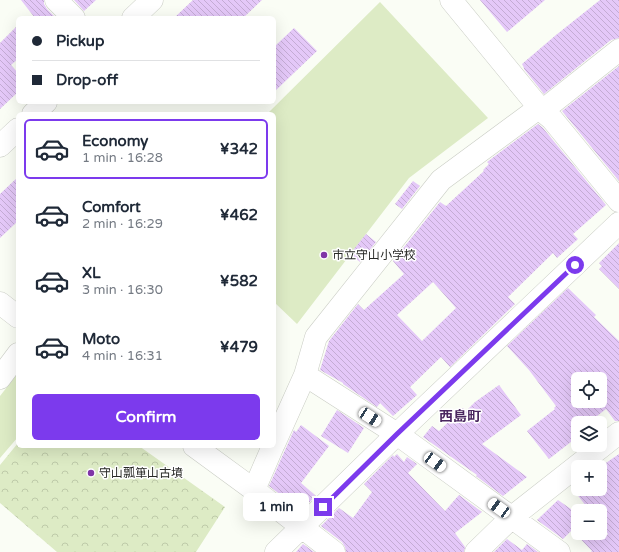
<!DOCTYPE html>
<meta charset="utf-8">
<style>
body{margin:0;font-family:"Varela Round","Noto Sans JP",sans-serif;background:#f6f6f7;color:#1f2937;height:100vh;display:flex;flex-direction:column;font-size:15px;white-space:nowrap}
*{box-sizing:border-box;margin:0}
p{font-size:13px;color:#747a83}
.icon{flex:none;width:22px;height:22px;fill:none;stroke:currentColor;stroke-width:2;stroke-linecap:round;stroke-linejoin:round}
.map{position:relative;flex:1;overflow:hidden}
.drawer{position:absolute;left:16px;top:112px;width:260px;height:336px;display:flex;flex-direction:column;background:#fff;border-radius:6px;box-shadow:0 4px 16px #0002}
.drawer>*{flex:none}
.top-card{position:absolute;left:16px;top:16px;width:260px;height:88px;border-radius:6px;box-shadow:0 4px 16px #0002;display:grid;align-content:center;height:88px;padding:0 16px;background:#fff}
.tools{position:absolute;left:571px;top:372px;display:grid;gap:8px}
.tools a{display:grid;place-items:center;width:36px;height:36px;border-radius:6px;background:#fff;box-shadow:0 4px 16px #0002;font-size:20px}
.end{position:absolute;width:18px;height:18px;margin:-9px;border:5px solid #7c3aed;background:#fff;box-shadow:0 0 0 2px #fff}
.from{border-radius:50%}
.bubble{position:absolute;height:28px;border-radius:6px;background:#fff;box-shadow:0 4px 16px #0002;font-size:13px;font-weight:800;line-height:28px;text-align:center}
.car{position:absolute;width:12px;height:24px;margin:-12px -6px;border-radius:5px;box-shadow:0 0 3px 1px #0007;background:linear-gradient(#fff 24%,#345 0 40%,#fff 0 76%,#345 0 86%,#fff 0)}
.top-card b{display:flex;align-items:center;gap:14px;height:38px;font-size:15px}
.top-card b+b{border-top:1px solid #e0e1e3}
.top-card i{width:10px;height:10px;background:#1f2937}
ul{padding:7px 0 0;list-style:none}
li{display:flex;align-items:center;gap:12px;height:60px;margin:0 8px 6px;padding:0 8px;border:2px solid transparent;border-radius:6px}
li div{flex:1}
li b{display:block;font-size:15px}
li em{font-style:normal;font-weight:800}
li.current{border-color:#7c3aed}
li>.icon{width:36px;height:36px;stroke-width:1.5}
.primary-button{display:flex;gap:8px;margin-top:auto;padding:8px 16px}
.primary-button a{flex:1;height:46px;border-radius:6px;background:#7c3aed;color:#fff;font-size:16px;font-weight:800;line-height:46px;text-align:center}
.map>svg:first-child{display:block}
.forest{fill:url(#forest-crowns)}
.green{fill:#ddebc5}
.building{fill:url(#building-back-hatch);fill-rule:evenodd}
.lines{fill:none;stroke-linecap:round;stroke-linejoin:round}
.minor-casing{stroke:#cacdc5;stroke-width:23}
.tertiary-casing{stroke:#cacdc5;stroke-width:23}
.minor{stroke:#fff;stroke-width:22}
.tertiary{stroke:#fff;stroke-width:22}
.route{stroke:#7c3aed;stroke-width:5}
.poi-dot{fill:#7f35a7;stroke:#fff;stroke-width:1.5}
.labels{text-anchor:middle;stroke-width:3;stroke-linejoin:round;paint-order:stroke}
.poi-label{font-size:12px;fill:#282926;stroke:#fff;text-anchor:start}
.quarter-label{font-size:14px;font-weight:bold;fill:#4a275f;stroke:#fff}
</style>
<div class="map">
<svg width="619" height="552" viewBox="0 0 619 552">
<defs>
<pattern id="forest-crowns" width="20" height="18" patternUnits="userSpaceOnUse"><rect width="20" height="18" fill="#ddebc5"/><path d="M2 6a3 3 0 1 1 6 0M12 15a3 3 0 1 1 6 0" fill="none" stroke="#becaa9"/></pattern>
<pattern id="building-back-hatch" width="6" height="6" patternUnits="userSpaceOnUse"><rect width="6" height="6" fill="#e4c8f8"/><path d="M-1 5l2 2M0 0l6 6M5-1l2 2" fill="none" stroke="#c4acd4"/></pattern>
</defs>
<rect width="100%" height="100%" fill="#fafdf5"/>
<path class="forest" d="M18,443V446H139L225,507L196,552H57L0,503V465Z"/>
<path class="green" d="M380,2L488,118L409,178L297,324L274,302V114H267Z
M18,373V437L0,458V396Z"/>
<path class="building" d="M21,0H44V4L47,9L56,18H35Z
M74,0H96L84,11Z
M193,0H262L243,18H174Z
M480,0H545L507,32Z
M600,0H619V38L611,40L544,94L524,69V68L522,64L556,35Z
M18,25V59L11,65L18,73V92L0,109V43Z
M294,28L317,51L274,92V47Z
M619,66V181L562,111Z
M538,124L543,128L606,205L573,234L578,239L557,258L553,253L508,297L515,304L450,367L441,357L410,387L417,395L393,416L380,403L377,407L343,384V383L320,370L329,341L358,304L364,310L404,274L393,261L440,202L446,206L484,171L483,170L489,164L487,162ZM433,282L456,308L422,341L397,315Z
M18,177V221L0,238V194Z
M413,181L420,186L402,209L395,204Z
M366,234L376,242L360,262L350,254Z
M619,243V289L599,269L602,266L599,263Z
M568,288L596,315L594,317L619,341V421H615L606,409L588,423H578V432L573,435L576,438L549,459L527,431L555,409L554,408L556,406L529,370L507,346ZM578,379H600V401H578Z
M499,385L521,415L482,444L527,477L503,496L476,476L477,475L423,437L432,426L439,431L463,408L466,411L475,402Z
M337,410L364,428L348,453L321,436Z
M301,425L329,446L301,483L316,496L301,510L269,486L294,430L296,432Z
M397,454L404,462L407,457L417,464L408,473L445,511L459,495L482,512L455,533L465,547L464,552H346L345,547L342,542L321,526L339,508L353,518L372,492L364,484L393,455L394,457Z
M619,454V552H591L592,551L572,530L563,539L537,520L558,500L578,514V533H600V530L607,535L608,534L600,523V511H590L572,488L578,483V489H600V467Z
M507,539L522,550L527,544L538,552H494Z
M303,544L314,552H296Z"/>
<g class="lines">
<defs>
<path id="minor" d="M56,0L74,18
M451,0L542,111L552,119L619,201
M542,111L619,50
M0,303L18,317
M305,375L397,434L559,552
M0,378L18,354
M274,444L305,375L316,337L441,180L540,107
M194,446L254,490L334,552
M254,490L273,446
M276,552L397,434L619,223
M476,552L512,517L619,433"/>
<path id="tertiary" d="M133,18L152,0
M33,114L46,102
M0,146L18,129"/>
</defs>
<use href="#minor" class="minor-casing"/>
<use href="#tertiary" class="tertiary-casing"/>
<use href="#minor" class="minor"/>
<use href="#tertiary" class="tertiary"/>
</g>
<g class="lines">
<path class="route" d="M323,507L397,434L575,265"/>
</g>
<g class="poi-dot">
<circle cx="324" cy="255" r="4"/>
<circle cx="91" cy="473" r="4"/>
</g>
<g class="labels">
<g class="poi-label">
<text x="332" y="259">市立守山小学校</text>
<text x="99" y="477">守山瓢箪山古墳</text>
</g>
<g class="quarter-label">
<text x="460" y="421">西島町</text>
</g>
</g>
</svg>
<div class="tools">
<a><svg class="icon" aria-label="locate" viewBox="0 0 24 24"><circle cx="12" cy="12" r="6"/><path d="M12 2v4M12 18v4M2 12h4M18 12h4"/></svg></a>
<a><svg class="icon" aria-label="layers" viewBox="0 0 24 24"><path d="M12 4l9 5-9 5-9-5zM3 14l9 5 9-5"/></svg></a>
<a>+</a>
<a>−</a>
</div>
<i class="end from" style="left:575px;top:265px"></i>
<i class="end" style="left:323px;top:507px"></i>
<div class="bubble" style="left:243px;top:493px;width:66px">1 min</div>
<i class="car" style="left:370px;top:417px;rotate:123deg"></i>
<i class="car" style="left:435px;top:462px;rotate:126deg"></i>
<i class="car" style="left:499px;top:508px;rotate:306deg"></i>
<div class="top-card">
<b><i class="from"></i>Pickup</b>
<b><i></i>Drop-off</b>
</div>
<section class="drawer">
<ul>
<li class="current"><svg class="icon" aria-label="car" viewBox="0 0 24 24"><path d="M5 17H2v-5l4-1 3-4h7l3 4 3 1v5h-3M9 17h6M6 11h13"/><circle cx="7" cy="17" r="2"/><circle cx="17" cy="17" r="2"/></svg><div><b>Economy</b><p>1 min · 16:28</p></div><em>¥342</em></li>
<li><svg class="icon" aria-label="car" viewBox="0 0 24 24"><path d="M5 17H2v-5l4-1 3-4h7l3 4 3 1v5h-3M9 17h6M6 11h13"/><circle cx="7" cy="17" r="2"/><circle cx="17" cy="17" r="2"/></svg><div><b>Comfort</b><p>2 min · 16:29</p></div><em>¥462</em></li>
<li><svg class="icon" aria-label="car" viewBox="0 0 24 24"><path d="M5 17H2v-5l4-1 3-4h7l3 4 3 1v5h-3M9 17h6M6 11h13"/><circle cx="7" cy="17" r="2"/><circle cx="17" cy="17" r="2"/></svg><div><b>XL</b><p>3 min · 16:30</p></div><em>¥582</em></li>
<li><svg class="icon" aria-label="car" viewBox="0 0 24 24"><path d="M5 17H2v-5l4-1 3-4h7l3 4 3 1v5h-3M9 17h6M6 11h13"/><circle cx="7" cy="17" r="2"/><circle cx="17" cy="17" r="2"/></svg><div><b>Moto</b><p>4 min · 16:31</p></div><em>¥479</em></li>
</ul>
<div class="primary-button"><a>Confirm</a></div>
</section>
</div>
